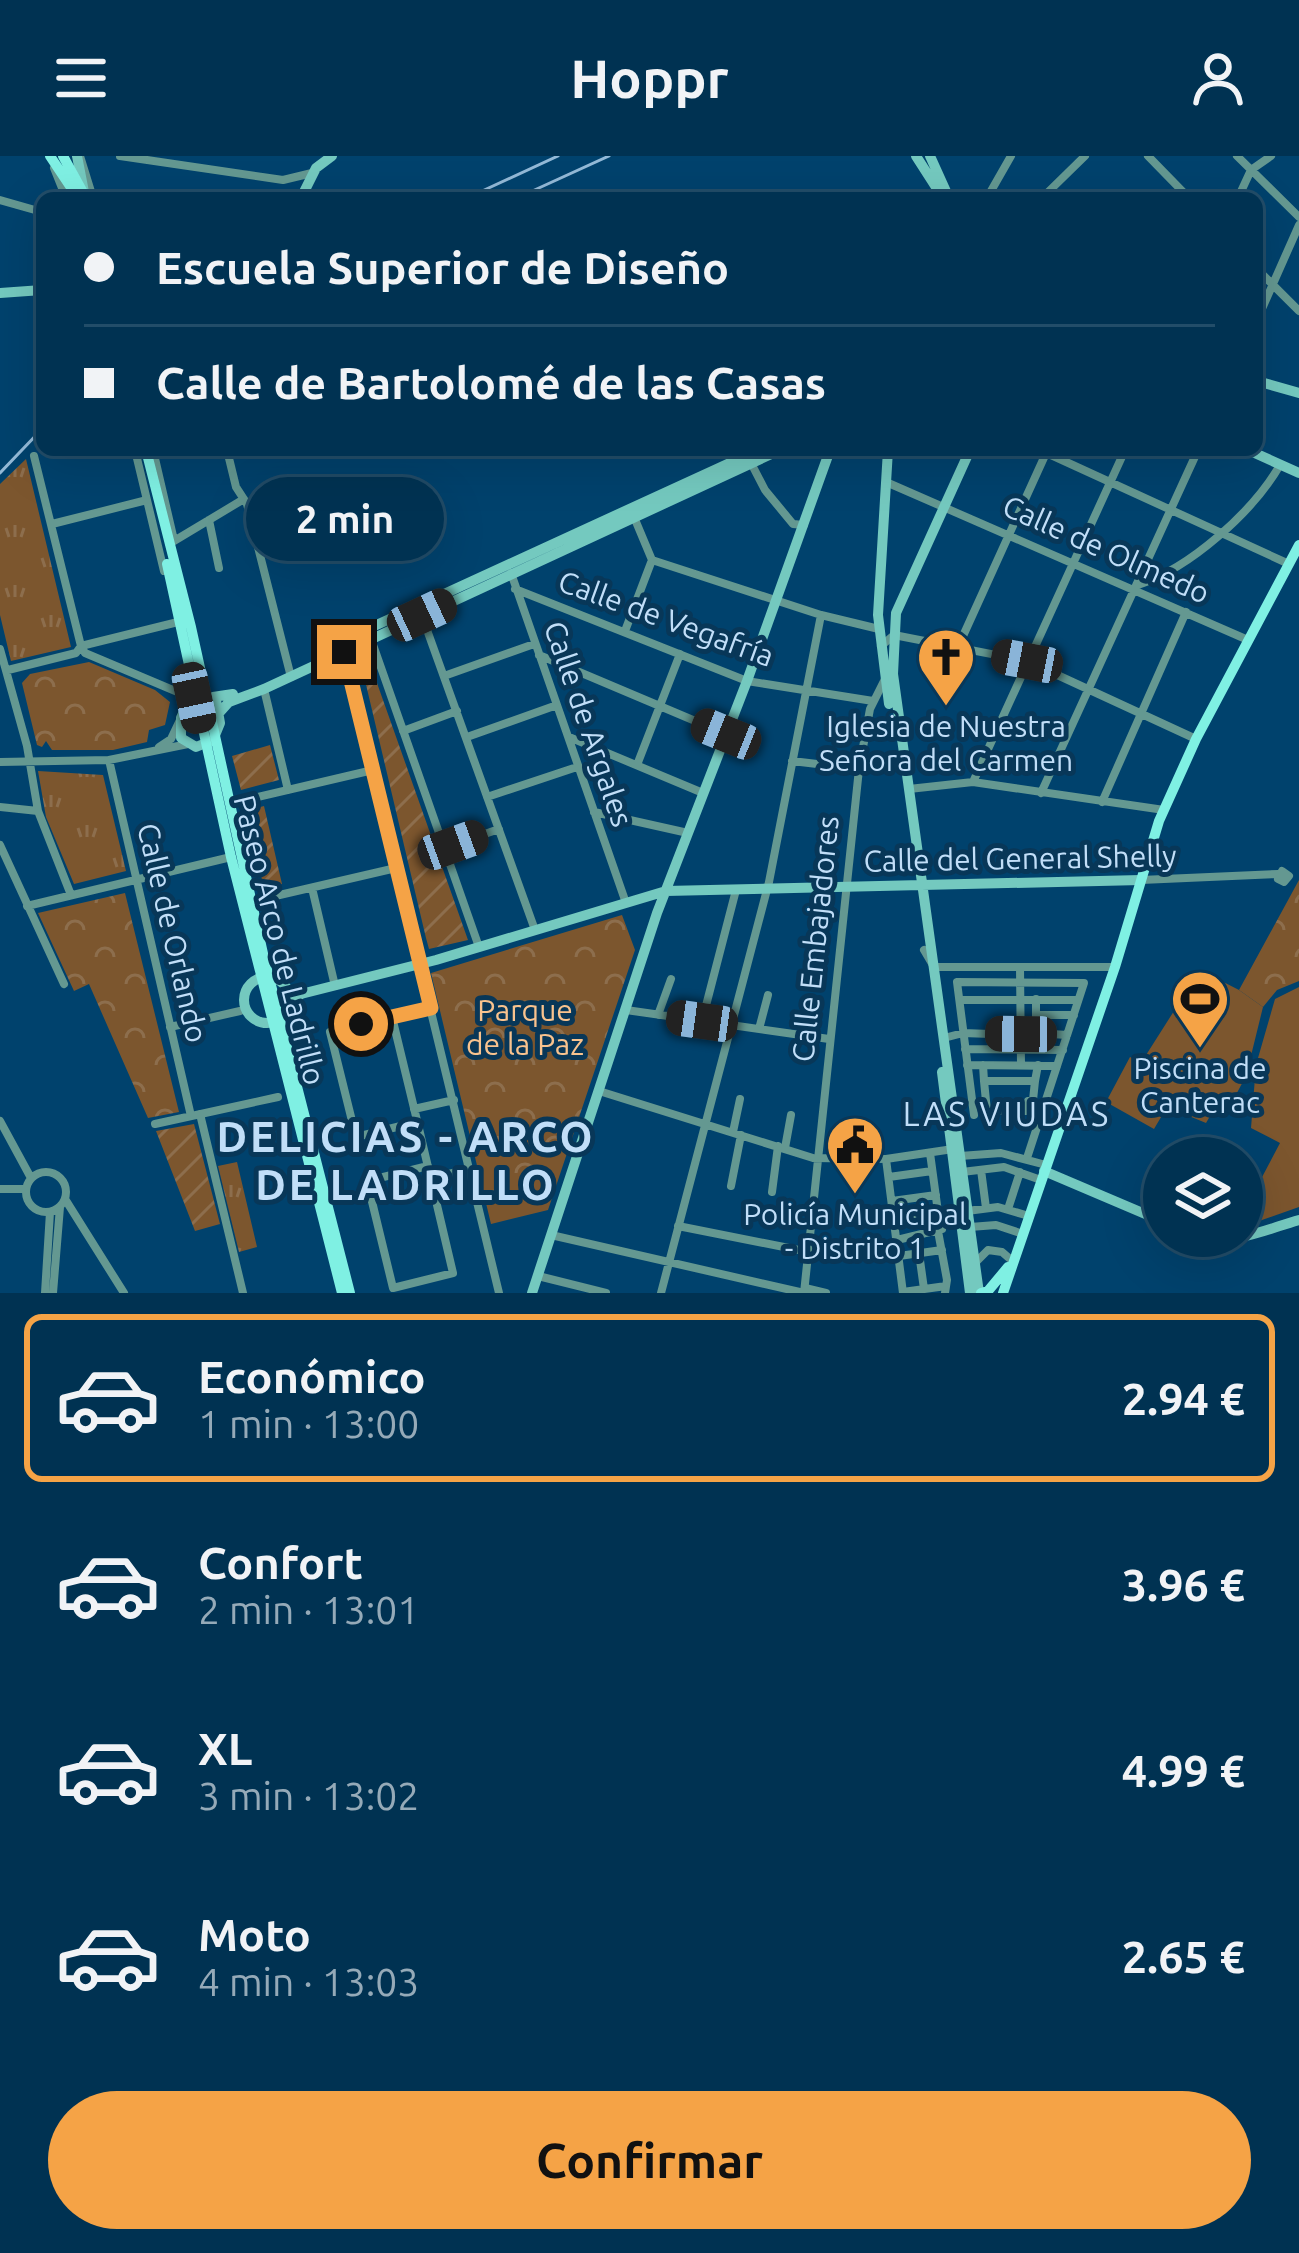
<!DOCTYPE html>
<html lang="es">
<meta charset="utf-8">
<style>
body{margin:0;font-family:Ubuntu,sans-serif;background:#0a3a59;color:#f1f3f6;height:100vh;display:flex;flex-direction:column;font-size:45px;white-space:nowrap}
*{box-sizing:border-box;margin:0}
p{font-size:39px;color:#95aab8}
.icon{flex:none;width:66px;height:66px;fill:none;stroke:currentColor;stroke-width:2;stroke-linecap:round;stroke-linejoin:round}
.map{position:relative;height:1137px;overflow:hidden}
.details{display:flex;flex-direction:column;background:#003252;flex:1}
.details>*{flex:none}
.guide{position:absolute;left:36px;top:36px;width:1227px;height:264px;border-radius:18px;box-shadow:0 12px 48px #0002,0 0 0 3px #224d69;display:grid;align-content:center;height:264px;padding:0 48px;background:#003252}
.buttons{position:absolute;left:1143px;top:981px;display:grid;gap:24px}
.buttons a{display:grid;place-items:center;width:120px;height:120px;border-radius:50%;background:#003252;box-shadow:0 12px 48px #0002,0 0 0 3px #224d69;font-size:60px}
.end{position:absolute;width:54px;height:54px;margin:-27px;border:15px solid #f5a346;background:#111;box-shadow:0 0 0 6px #111}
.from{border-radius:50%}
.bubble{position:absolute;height:84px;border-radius:42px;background:#003252;box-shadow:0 12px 48px #0002,0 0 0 3px #224d69;font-size:39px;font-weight:600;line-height:84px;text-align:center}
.car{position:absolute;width:36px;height:72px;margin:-36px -18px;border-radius:15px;box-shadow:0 0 9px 3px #0007;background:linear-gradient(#222 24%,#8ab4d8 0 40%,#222 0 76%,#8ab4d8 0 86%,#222 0)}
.guide b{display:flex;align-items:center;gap:42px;height:114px;font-size:45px}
.guide b+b{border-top:3px solid #224d69}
.guide i{width:30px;height:30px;background:#f1f3f6}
ul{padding:21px 0 0;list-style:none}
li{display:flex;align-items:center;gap:36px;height:168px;margin:0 24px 18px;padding:0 24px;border:6px solid transparent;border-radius:18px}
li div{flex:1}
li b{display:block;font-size:45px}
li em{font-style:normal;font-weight:600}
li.selected{border-color:#f5a346}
li>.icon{width:108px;height:108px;stroke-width:1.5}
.button{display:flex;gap:24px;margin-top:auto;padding:24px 48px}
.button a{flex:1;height:138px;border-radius:72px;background:#f5a346;color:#111;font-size:48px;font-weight:600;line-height:138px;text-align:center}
header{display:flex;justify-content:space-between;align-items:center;height:156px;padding:0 48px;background:#003252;font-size:54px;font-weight:600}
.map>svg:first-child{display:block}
.grass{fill:url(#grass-tufts)}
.park{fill:url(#park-crowns)}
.garden{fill:url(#garden-furrows)}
.pitch{fill:#7c562e}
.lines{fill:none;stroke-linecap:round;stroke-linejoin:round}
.street{stroke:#649891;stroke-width:8}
.secondary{stroke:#74c9bf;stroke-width:10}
.primary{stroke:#7ff0e3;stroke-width:10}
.rail{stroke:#93b9d7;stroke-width:3}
.route{stroke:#f5a346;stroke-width:15}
.labels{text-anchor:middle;stroke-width:10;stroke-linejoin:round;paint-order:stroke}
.street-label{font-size:30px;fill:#c1def8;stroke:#083758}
.poi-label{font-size:30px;fill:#c1def8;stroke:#083758}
.park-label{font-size:30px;fill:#f9c38e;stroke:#083758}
.neighbourhood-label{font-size:33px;letter-spacing:3px;fill:#c1def8;stroke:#083758}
.district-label{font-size:42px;font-weight:bold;letter-spacing:3px;fill:#c1def8;stroke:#083758}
</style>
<header><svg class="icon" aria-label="menu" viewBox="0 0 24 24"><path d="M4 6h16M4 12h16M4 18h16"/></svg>Hoppr<svg class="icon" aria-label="person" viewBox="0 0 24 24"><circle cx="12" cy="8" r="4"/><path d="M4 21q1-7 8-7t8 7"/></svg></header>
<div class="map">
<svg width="1299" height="1137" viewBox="0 0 1299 1137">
<defs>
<pattern id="grass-tufts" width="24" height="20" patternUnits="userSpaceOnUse" patternTransform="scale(3)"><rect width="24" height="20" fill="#7c562e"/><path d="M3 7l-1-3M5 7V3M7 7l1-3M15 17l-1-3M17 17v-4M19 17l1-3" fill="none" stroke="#8d6e4d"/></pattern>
<pattern id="park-crowns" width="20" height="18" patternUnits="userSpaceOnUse" patternTransform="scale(3)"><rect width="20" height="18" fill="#7c562e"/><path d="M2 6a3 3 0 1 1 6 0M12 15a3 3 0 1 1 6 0" fill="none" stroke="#8d6e4d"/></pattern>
<pattern id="garden-furrows" width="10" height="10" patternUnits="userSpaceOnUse" patternTransform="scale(3)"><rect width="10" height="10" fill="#7c562e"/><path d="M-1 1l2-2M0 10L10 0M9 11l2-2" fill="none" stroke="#8d6e4d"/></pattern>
</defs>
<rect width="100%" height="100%" fill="#00426d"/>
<path class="grass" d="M26,303L71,491L11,505L0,459V328Z
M38,615L103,619L126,715L74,728L46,661Z
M237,1006L257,1091L239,1096L218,1010Z"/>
<path class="park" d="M89,506L155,534L170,546L165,569L149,574L147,586L113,594H52L46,585L42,591L37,589L22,527L30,518Z
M1299,724V825L1277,834L1263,851L1239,834Z
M125,737L179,956L148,962L89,828L74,835L38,757Z
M622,759L635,794L548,1054L491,1068L431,817Z"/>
<path class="garden" d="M366,496L468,784L429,793L426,782L359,499Z
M270,589L279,624L241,634L232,600Z
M264,650L282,728L264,732L245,655Z
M194,968L220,1068L195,1075L156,975Z"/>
<path class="pitch" d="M1200,814L1239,834L1263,851L1246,920L1231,948L1220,943L1206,967L1167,951L1154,973L1106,946L1130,901L1141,907Z
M1299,831V1051L1242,1071V1059L1280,987L1251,972L1256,909L1275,843Z"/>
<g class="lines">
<path class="street" d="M80,0L93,42
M120,0L283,24L312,17
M1148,0L1189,42
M1237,0L1299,61
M54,12L66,42
M987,42L1011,0
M1042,42L1085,0
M1238,42L1251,14L1271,0
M0,44L42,56
M1257,113L1299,155
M1257,164L1299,69
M135,294L164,415
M153,294L173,380
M227,294L236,331L247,348L291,521
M1040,294L1289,408
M34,300L81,490
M751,307L765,334L793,368L804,369
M886,326L1248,484
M634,361L652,404L821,459L879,473
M209,364L219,412
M52,368L147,344
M174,385L244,343
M511,417L626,747
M1138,429C1190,412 1253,356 1280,309
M515,433L747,525L873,545
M422,460L535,774
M625,475L652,404
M371,483L479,791
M81,490L85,497L180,537L189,545
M881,490L894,479L1027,505L1196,583
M958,491L1047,295
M0,493L27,590L38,655L71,739
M344,496L499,1137
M539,499L726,578
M8,514L76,497L81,490L178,466
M444,520L534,488
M264,533L288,634
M403,575L457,555
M467,581L557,549
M569,581L703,637
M159,591L171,583L181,562
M109,604L191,960
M792,605L859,613
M0,606L109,604L188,588
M637,609L680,498
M973,626L1125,294
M909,633L973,626L1164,654
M1041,637L1198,294
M487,641L577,611
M236,646L373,614
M1102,646L1186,456
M0,651L38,655
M594,656L688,677
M0,689L64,828
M445,692L499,673
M1282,715L1289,720L1284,726L1278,723Z
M1141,724L1278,718
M312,732L335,830
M258,744L396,712
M27,750L231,701
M924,794L934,811H1115
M1020,811L1021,909
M1036,843V877L1067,879
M960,844H1078
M626,854L829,883
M658,859L671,823
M1036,859H1074
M392,861C413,946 433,1032 453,1117L393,1132L367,1025L428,1010
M702,865L736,734
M170,871L240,855
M759,873L768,839
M944,882L963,877L1021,879
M965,893L1063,894
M967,909L1057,910
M983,909L984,925H1035L1038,909
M984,925L987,955H1027L1028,945L1033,944L1035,925
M599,935L813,1002L886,1003L953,993
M414,953L454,944
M200,958L243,1137
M974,959L957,826L1084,827L1027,1002
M0,965L31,1022
M417,966L356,981L330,876L431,852
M155,968L278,941
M733,976L740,943
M785,992L791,959
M960,1000L1001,997L1046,1009
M886,1003L903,1137
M981,1014L986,1052
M26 1036a20 20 0 1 1 40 0a20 20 0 1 1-40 0Z
M962,1016L1004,1011L1041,1024
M889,1021L932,1015
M431,1022L470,1013
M731,1030L741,979
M0,1033H25
M772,1036L778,990
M65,1043L124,1137
M892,1045L936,1039
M1008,1053L1020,1016
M967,1055L998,1051L1029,1060
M894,1062L938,1056L930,997
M678,1070L809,1096
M970,1071L996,1069L1023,1078
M938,1075L947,1124L945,1137
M551,1079L804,1137
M897,1084L942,1073
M919,1097L924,1133
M899,1100L942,1094
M976,1106L988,1094L1002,1096L1009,1102
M538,1120L606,1137
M805,1132L826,1137
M903,1136L946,1130
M45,1137L50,1056
M53,1137L60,1051
M661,1137L769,726L821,459
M804,1137L859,613L870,553L885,523"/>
<path class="secondary" d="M77,0L84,36
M916,0L943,42
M930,0L949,42
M301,42L316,12L332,0
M0,137L42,134
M1257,225L1299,237
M888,294L878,459L889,548
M970,294L896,457L893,518L979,1137
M1248,294L1299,317
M349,488L370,472L758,294
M204,539L216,544L220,567L213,584L196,591L181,582V562L189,545Z
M213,541L233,538
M220,556L229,546L264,533L780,294
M244 844a23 23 0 1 1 46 0a23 23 0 1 1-46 0Z
M290,848L301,838L436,804L666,735L1141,724
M942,916L970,1137
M1044,1015L1164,1066
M1205,1080C1235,1089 1270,1072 1299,1064
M532,1137L657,757L747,525L830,294"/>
<path class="primary" d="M50,0L78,42
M63,0L86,42
M146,294L191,471L264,802L350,1137
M167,408L231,701L342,1137
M981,1137L988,1135L1008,1111
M1003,1137L1115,811L1159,665L1196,583L1299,389"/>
<path class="rail" d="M467,42L558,0
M517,42L609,0
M0,317L42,273"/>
</g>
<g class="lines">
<path class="route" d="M344,496L431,852L361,868"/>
</g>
<defs>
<symbol id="church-pin" viewBox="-11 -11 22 30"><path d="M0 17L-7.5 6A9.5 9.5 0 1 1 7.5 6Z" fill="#f5a346" stroke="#083758"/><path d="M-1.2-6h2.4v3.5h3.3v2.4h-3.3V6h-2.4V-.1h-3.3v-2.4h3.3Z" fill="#111"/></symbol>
<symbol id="stadium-pin" viewBox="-11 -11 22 30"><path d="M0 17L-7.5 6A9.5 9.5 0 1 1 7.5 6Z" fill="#f5a346" stroke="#083758"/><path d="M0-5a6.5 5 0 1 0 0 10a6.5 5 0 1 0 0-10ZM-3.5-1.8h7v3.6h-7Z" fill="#111"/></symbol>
<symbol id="civic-pin" viewBox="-11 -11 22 30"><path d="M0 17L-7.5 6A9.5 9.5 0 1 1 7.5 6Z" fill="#f5a346" stroke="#083758"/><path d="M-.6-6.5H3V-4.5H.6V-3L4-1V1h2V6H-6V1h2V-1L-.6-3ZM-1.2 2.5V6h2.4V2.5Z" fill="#111"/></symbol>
</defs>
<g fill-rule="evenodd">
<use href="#church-pin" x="913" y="468" width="66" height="90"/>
<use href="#stadium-pin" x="1167" y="810" width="66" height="90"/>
<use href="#civic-pin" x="822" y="956" width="66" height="90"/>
</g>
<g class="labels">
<g class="street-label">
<text transform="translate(1106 394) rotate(24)" y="10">Calle de Olmedo</text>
<text transform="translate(666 463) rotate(20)" y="10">Calle de Vegafría</text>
<text transform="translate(588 568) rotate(71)" y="10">Calle de Argales</text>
<text transform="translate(1020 703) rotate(-1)" y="10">Calle del General Shelly</text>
<text transform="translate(172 777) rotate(77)" y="10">Calle de Orlando</text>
<text transform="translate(816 783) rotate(-84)" y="10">Calle Embajadores</text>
<text transform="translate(279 784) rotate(76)" y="10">Paseo Arco de Ladrillo</text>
</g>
<g class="poi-label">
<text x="946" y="581">Iglesia de Nuestra<tspan x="946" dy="34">Señora del Carmen</tspan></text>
<text x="1200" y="923">Piscina de<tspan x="1200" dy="34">Canterac</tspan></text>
<text x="855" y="1069">Policía Municipal<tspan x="855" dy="34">- Distrito 1</tspan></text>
</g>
<g class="park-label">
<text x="525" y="865">Parque<tspan x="525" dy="34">de la Paz</tspan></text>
</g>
<g class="neighbourhood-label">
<text x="1007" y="970">LAS VIUDAS</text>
</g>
<g class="district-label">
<text x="406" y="996">DELICIAS - ARCO<tspan x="406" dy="48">DE LADRILLO</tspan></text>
</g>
</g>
</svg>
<div class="buttons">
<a><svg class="icon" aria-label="layers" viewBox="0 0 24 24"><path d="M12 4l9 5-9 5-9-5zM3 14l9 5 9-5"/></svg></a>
</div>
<i class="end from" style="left:361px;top:868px"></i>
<i class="end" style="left:344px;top:496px"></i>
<div class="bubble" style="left:246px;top:321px;width:198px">2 min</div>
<i class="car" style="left:422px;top:459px;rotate:65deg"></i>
<i class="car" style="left:1027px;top:505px;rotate:281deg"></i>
<i class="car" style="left:194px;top:542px;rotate:168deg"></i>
<i class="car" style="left:726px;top:578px;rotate:292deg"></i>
<i class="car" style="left:453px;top:689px;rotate:70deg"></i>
<i class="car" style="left:702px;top:865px;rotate:278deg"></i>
<i class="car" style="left:1021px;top:878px;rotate:271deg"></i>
<div class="guide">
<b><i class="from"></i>Escuela Superior de Diseño</b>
<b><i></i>Calle de Bartolomé de las Casas</b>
</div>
</div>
<section class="details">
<ul>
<li class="selected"><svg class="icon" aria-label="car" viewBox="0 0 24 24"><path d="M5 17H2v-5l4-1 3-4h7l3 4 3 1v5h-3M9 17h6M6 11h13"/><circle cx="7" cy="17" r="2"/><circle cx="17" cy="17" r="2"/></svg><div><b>Económico</b><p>1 min · 13:00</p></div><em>2.94 €</em></li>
<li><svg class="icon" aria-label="car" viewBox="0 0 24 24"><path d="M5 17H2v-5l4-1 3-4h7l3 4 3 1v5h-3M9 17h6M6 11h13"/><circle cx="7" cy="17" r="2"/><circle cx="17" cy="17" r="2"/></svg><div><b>Confort</b><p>2 min · 13:01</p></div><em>3.96 €</em></li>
<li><svg class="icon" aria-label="car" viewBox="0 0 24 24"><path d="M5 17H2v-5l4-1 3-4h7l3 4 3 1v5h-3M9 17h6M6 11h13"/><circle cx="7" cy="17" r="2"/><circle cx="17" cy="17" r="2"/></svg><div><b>XL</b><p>3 min · 13:02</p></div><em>4.99 €</em></li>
<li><svg class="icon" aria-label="car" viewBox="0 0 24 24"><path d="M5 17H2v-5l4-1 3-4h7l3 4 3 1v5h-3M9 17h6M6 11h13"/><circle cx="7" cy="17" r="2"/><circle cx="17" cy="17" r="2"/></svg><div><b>Moto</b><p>4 min · 13:03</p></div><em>2.65 €</em></li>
</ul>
<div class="button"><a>Confirmar</a></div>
</section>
